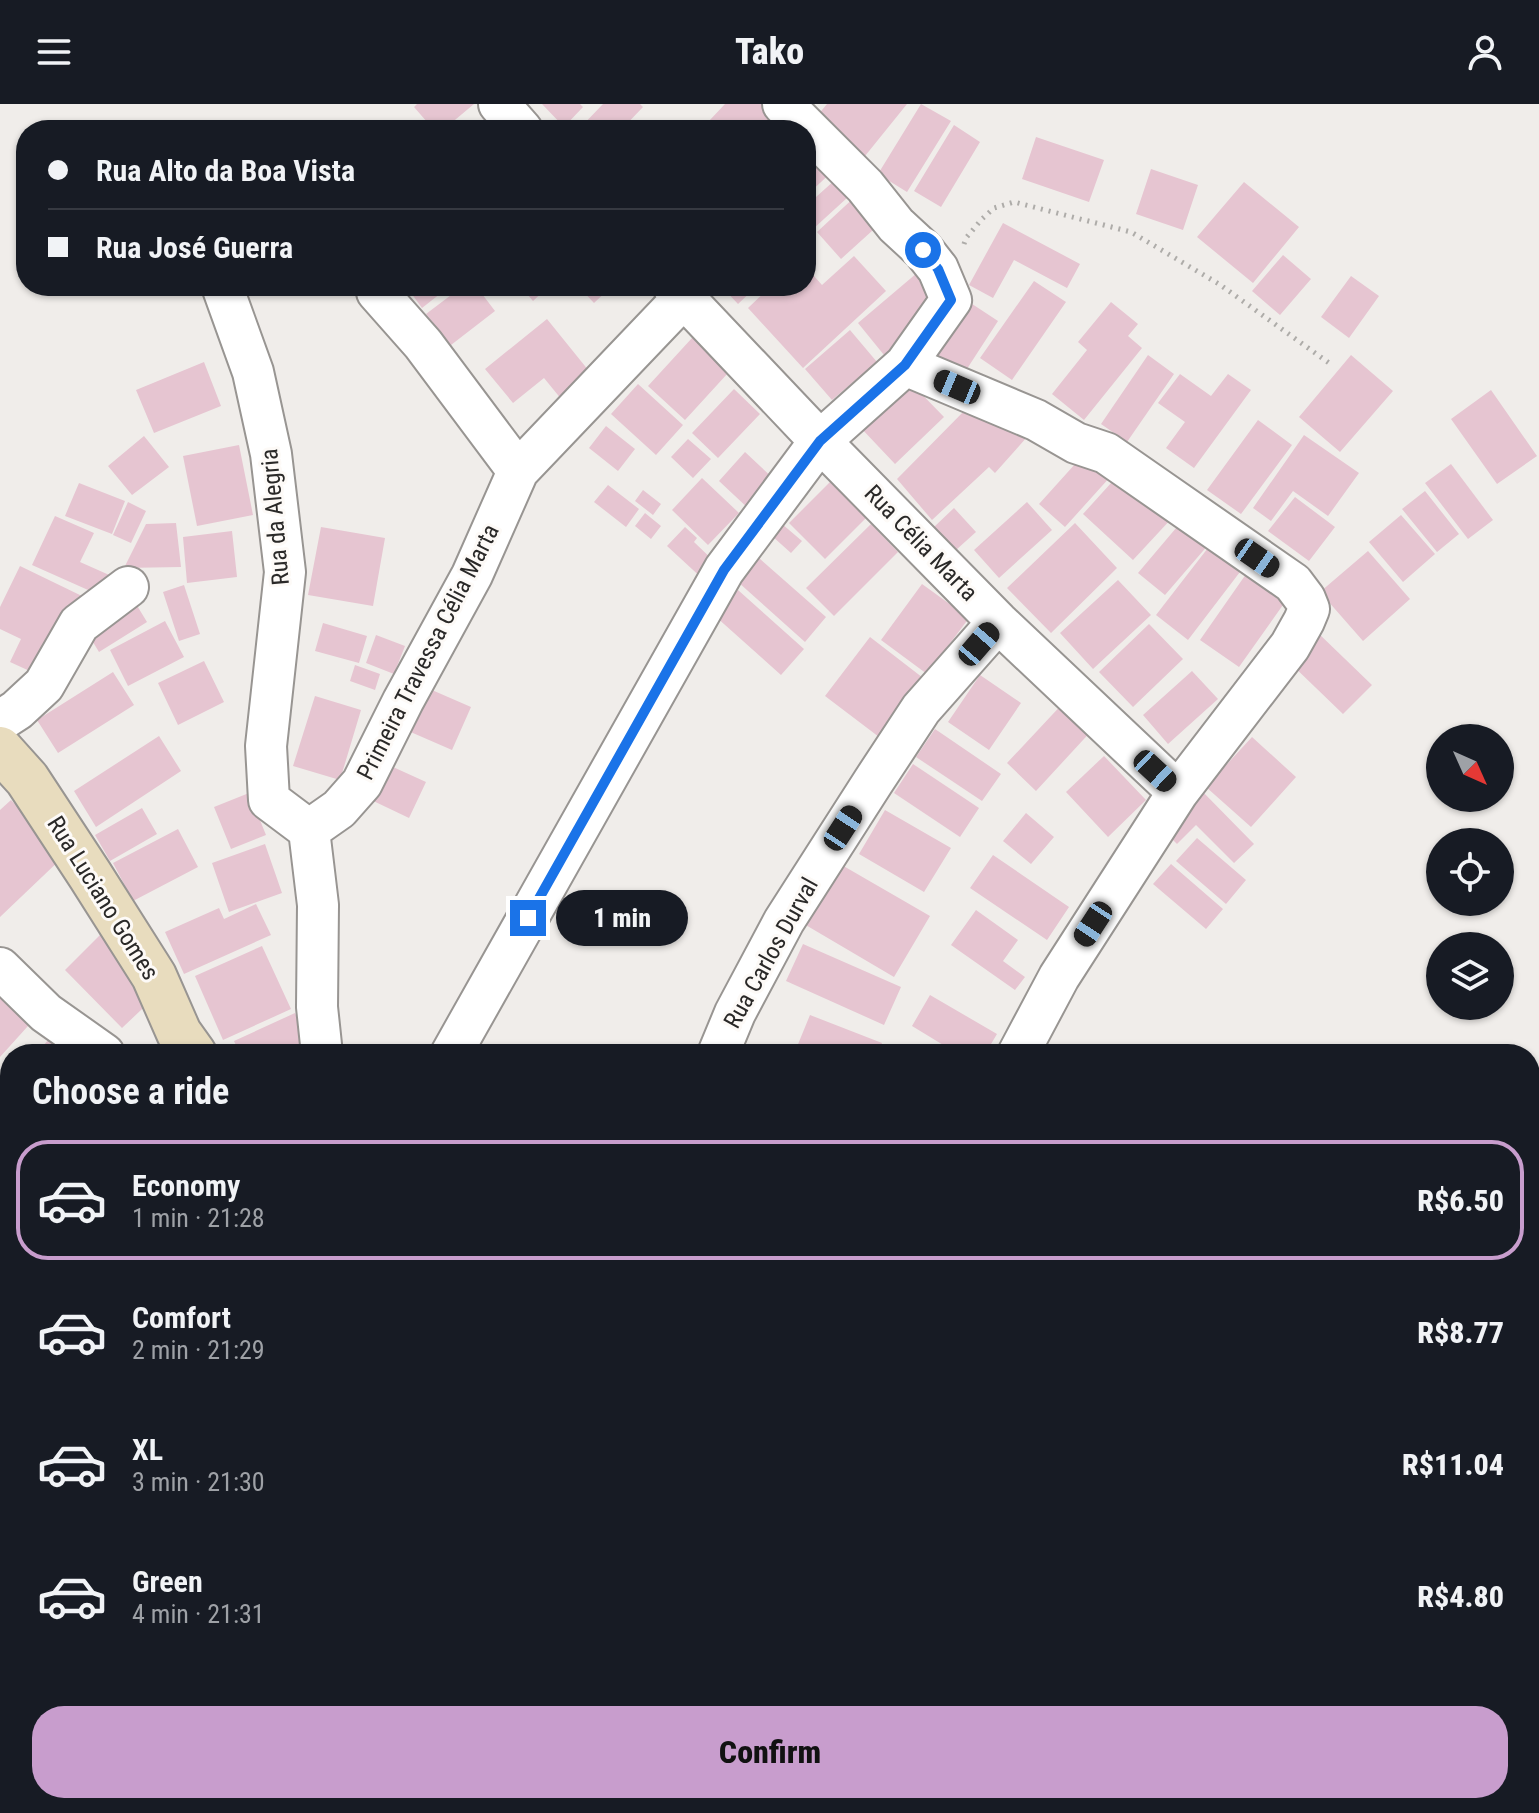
<!DOCTYPE html>
<meta charset="utf-8">
<style>
body{margin:0;font-family:"Roboto Condensed",sans-serif;background:#242831;color:#f1f3f6;height:100vh;display:flex;flex-direction:column;font-size:30px;white-space:nowrap}
*{box-sizing:border-box;margin:0}
p{font-size:26px;color:#9ea1a6}
.icon{flex:none;width:44px;height:44px;fill:none;stroke:currentColor;stroke-width:2;stroke-linecap:round;stroke-linejoin:round}
.map{position:relative;flex:1;overflow:hidden}
.sheet{position:absolute;left:0px;top:940px;width:1540px;height:770px;display:flex;flex-direction:column;background:#171b24;border-radius:32px 32px 0 0;box-shadow:0 2px 6px #0004}
.sheet>*{flex:none}
.hud{position:absolute;left:16px;top:16px;width:800px;height:176px;border-radius:32px;box-shadow:0 2px 6px #0004;display:grid;align-content:center;height:176px;padding:0 32px;background:#171b24}
.needle{width:52px;rotate:135deg}
.controls{position:absolute;left:1426px;top:620px;display:grid;gap:16px}
.controls a{display:grid;place-items:center;width:88px;height:88px;border-radius:50%;background:#171b24;box-shadow:0 2px 6px #0004;font-size:40px}
.end{position:absolute;width:36px;height:36px;margin:-18px;border:10px solid #1a73e8;background:#fff;box-shadow:0 0 0 4px #fff}
.from{border-radius:50%}
.bubble{position:absolute;height:56px;border-radius:28px;background:#171b24;box-shadow:0 2px 6px #0004;font-size:26px;font-weight:800;line-height:56px;text-align:center}
.car{position:absolute;width:24px;height:48px;margin:-24px -12px;border-radius:10px;box-shadow:0 0 6px 2px #0007;background:linear-gradient(#222 24%,#8ab4d8 0 40%,#222 0 76%,#8ab4d8 0 86%,#222 0)}
.hud b{display:flex;align-items:center;gap:28px;height:76px;font-size:30px}
.hud b+b{border-top:2px solid #363941}
.hud i{width:20px;height:20px;background:#f1f3f6}
ul{padding:0;list-style:none}
li{display:flex;align-items:center;gap:24px;height:120px;margin:0 16px 12px;padding:0 16px;border:4px solid transparent;border-radius:32px}
li div{flex:1}
li b{display:block;font-size:30px}
li em{font-style:normal;font-weight:800}
li.selected{border-color:#c89dcd}
li>.icon{width:72px;height:72px;stroke-width:1.5}
h2{padding:0 32px;font-size:36px;line-height:96px}
.action{display:flex;gap:16px;margin-top:auto;padding:16px 32px}
.action a{flex:1;height:92px;border-radius:32px;background:#c89dcd;color:#111;font-size:32px;font-weight:800;line-height:92px;text-align:center}
header{display:flex;justify-content:space-between;align-items:center;height:104px;padding:0 32px;background:#171b24;font-size:36px;font-weight:800}
.map>svg:first-child{display:block}
.building{fill:#e6c5d1}
.lines{fill:none;stroke-linecap:round;stroke-linejoin:round}
.street-casing{stroke:#989592;stroke-width:44}
.secondary-casing{stroke:#989592;stroke-width:48}
.path{stroke:#aeaca9;stroke-width:5;stroke-dasharray:2 6;stroke-linecap:butt}
.street{stroke:#fff;stroke-width:40}
.secondary{stroke:#e8dcbe;stroke-width:44}
.route{stroke:#1a73e8;stroke-width:10}
.labels{text-anchor:middle;stroke-width:6;stroke-linejoin:round;paint-order:stroke}
.street-label{font-size:24px;fill:#2a2928;stroke:#fdfaf7}
</style>
<header><svg class="icon" aria-label="menu" viewBox="0 0 24 24"><path d="M4 6h16M4 12h16M4 18h16"/></svg>Tako<svg class="icon" aria-label="person" viewBox="0 0 24 24"><circle cx="12" cy="8" r="4"/><path d="M4 21q1-7 8-7t8 7"/></svg></header>
<div class="map">
<svg width="1539" height="1709" viewBox="0 0 1539 1709">
<rect width="100%" height="100%" fill="#f0edea"/>
<path class="building" d="M417,0H474L443,26H434L414,3Z
M542,0H580L583,3L564,23Z
M603,0H640L643,3L621,26H578Z
M725,0H774L786,11L772,26H718L709,17Z
M827,0H907L861,57L812,18Z
M921,0L951,17L907,88L878,70Z
M954,21L980,38L941,103L914,87Z
M806,32L836,64L806,92Z
M1036,33L1104,56L1089,98L1022,75Z
M1151,65L1198,81L1183,126L1136,110Z
M845,67L859,83L813,125L806,117V102Z
M1244,78L1299,123L1253,179L1197,133Z
M858,90L883,117L841,155L817,128Z
M1003,119L1080,160L1067,184L1014,156L993,194L969,181Z
M1283,151L1311,175L1280,211L1252,187Z
M854,152L886,187L803,264L748,204L771,182H806V163L822,181Z
M917,169L944,201L884,251L858,219Z
M1351,172L1379,192L1349,234L1321,213Z
M1034,177L1066,198L1012,276L980,254Z
M406,182H450L422,204Z
M463,182H476L495,207L451,241L426,210Z
M520,182H549L533,197Z
M578,182H612L594,199Z
M721,182H757L738,200Z
M963,194L998,217L963,271L928,247Z
M1111,198L1138,220L1128,232L1142,244L1084,316L1052,290L1087,246L1078,238Z
M547,215L593,272L562,296L544,274L513,299L485,265Z
M703,222L739,257L685,316L648,282Z
M850,226L877,258L832,296L805,265Z
M1148,251L1174,270L1127,338L1101,320Z
M1351,251L1393,287L1340,348L1299,313Z
M204,258L221,302L154,329L136,286Z
M1180,270L1211,292L1228,270L1251,286L1194,364L1166,344L1185,318L1158,299Z
M908,276L944,313L895,360L860,323Z
M638,280L683,321L656,351L611,310Z
M734,285L760,310L718,354L692,329Z
M1491,286L1537,352L1497,380L1451,315Z
M969,302L1027,333L995,369L989,363L932,416L897,375Z
M1258,316L1292,341L1241,410L1207,386Z
M606,322L635,345L618,367L589,344Z
M1304,331L1359,369L1328,412L1293,387L1271,417L1253,404Z
M144,332L169,363L132,391L108,362Z
M688,335L711,355L693,374L671,353Z
M239,341L253,411L197,422L183,352Z
M745,348L776,377L750,406L719,377Z
M1085,349L1111,372L1065,423L1039,400Z
M1451,360L1493,416L1468,435L1425,379Z
M1121,368L1172,414L1133,456L1083,410Z
M702,374L739,409L708,441L672,406Z
M830,378L866,414L825,455L789,419Z
M79,379L125,397L112,430L65,412Z
M608,381L639,405L626,423L594,398Z
M643,386L661,400L653,411L635,397Z
M1425,387L1459,430L1437,448L1402,405Z
M1295,393L1335,423L1309,457L1268,427Z
M128,398L146,407L131,439L113,431Z
M1027,398L1052,426L999,474L974,446Z
M954,404L976,428L956,446L934,423Z
M645,409L661,422L651,435L635,422Z
M1401,411L1435,450L1403,478L1369,438Z
M55,412L94,429L80,458L116,474L106,494L32,461Z
M1182,417L1209,440L1165,491L1138,469Z
M176,419L181,463L124,464L146,420Z
M1075,419L1117,464L1051,529L1007,484Z
M782,420L802,437L791,449L772,432Z
M871,420L898,448L834,512L806,484Z
M321,423L385,434L373,502L308,491Z
M685,423L697,434L694,438L719,462L705,477L667,442Z
M232,427L237,473L187,479L183,433Z
M1211,440L1243,464L1188,536L1156,511Z
M1368,447L1410,495L1363,537L1320,488Z
M759,454L826,513L805,538L738,478Z
M20,462L84,493L45,574L10,558L21,535L0,525V503Z
M1251,463L1290,491L1239,563L1200,536Z
M1118,476L1151,511L1093,565L1060,529Z
M922,480L969,514L927,570L881,536Z
M184,481L200,530L179,537L163,488Z
M738,486L804,545L781,571L715,512Z
M133,495L147,518L99,548L85,525Z
M165,517L184,553L128,582L110,546Z
M323,519L367,532L359,559L315,547Z
M1149,520L1183,555L1133,603L1099,568Z
M1316,527L1372,581L1343,610L1288,557Z
M376,531L405,542L394,570L366,559Z
M870,533L927,577L883,636L825,592Z
M204,557L224,598L178,621L158,579Z
M355,561L380,570L375,586L350,577Z
M1192,567L1218,595L1168,640L1143,611Z
M113,568L134,601L58,649L37,616Z
M980,571L1021,599L989,646L948,618Z
M425,583L471,603L452,646L406,626Z
M315,592L361,606L340,676L293,662Z
M1066,596L1095,623L1036,687L1007,659Z
M935,625L1001,670L982,697L916,653Z
M159,632L181,667L96,723L74,687Z
M1252,633L1296,673L1251,723L1206,683Z
M1104,652L1146,696L1108,733L1066,688Z
M382,658L426,678L409,714L365,693Z
M913,660L979,704L960,733L894,689Z
M1200,685L1254,740L1234,759L1196,721L1177,740L1161,724Z
M249,689L266,731L231,745L214,703Z
M11,696L64,752L0,813V706Z
M142,704L157,730L110,757L95,731Z
M885,706L951,744L924,788L859,750Z
M1026,709L1054,733L1031,760L1003,737Z
M178,725L198,763L133,797L113,759Z
M1197,734L1246,776L1226,800L1176,757Z
M265,740L282,789L229,808L212,759Z
M993,751L1069,803L1047,836L970,784Z
M840,760L930,812L894,873L804,820Z
M1171,760L1223,805L1206,825L1153,780Z
M256,800L271,831L184,870L165,828L219,804L224,815Z
M976,806L1018,836L1003,857L1025,873L1015,886L951,841Z
M101,830L159,889L122,924L65,866Z
M803,840L901,883L884,921L786,877Z
M262,842L291,905L223,936L195,872Z
M930,891L997,930L985,950H958L912,922Z
M0,892L37,912L0,953Z
M295,909L305,931L316,950H240L234,937Z
M810,911L882,939L878,950H794Z
M49,935L65,950H36Z
M888,941L910,950H884Z
M10,978V1017L0,1008V990Z"/>
<g class="lines">
<defs>
<path id="street" d="M499,0L522,26
M222,182L253,268L271,350L285,468L266,642L269,696L309,726
M673,182L820,337L998,518L1178,688
M377,188L423,240L518,367
M905,261L1036,316L1076,339L1106,349L1293,479L1305,495L1309,505L1304,517L1290,542L1178,688L1059,873L1018,950
M0,617L17,606L44,581L79,520L128,483
M309,726L339,705L362,679L403,597L472,471L518,367L684,193
M309,726L318,801L317,903L322,950
M0,864L46,909L104,950
M451,950L724,466L820,337L905,261L951,196L938,165L923,146L896,121L865,82L783,0
M718,950L735,909L784,817L873,678L921,605L998,518
M1033,1709L1038,1700
M1439,1709V1700"/>
<path id="secondary" d="M0,645L27,675L90,771L154,872L179,929L194,950
M1530,1550L1539,1554
M0,1579L10,1578
M0,1640L10,1639
M346,1700L360,1709
M436,1700L449,1709"/>
</defs>
<use href="#street" class="street-casing"/>
<use href="#secondary" class="secondary-casing"/>
<path class="path" d="M964,140L966,134L982,115L994,104L1014,98L1131,128L1219,180L1329,259"/>
<use href="#street" class="street"/>
<use href="#secondary" class="secondary"/>
</g>
<g class="lines">
<path class="route" d="M528,814L724,466L820,337L905,261L951,196L938,165L923,146"/>
</g>
<g class="labels">
<g class="street-label">
<text transform="translate(275 413) rotate(-95)" y="8">Rua da Alegria</text>
<text transform="translate(921 439) rotate(46)" y="8">Rua Célia Marta</text>
<text transform="translate(428 548) rotate(-63)" y="8">Primeira Travessa Célia Marta</text>
<text transform="translate(103 794) rotate(58)" y="8">Rua Luciano Gomes</text>
<text transform="translate(771 849) rotate(-61)" y="8">Rua Carlos Durval</text>
</g>
</g>
</svg>
<div class="controls">
<a><svg class="needle" viewBox="-14 -14 28 28"><path d="M0-13l5 13h-10z" fill="#e53935"/><path d="M0 13l5-13h-10z" fill="#9ea1a6"/></svg></a>
<a><svg class="icon" aria-label="locate" viewBox="0 0 24 24"><circle cx="12" cy="12" r="6"/><path d="M12 2v4M12 18v4M2 12h4M18 12h4"/></svg></a>
<a><svg class="icon" aria-label="layers" viewBox="0 0 24 24"><path d="M12 4l9 5-9 5-9-5zM3 14l9 5 9-5"/></svg></a>
</div>
<i class="end from" style="left:923px;top:146px"></i>
<i class="end" style="left:528px;top:814px"></i>
<div class="bubble" style="left:556px;top:786px;width:132px">1 min</div>
<i class="car" style="left:957px;top:283px;rotate:293deg"></i>
<i class="car" style="left:1257px;top:454px;rotate:125deg"></i>
<i class="car" style="left:979px;top:540px;rotate:41deg"></i>
<i class="car" style="left:1155px;top:667px;rotate:133deg"></i>
<i class="car" style="left:843px;top:724px;rotate:33deg"></i>
<i class="car" style="left:1093px;top:820px;rotate:213deg"></i>
<div class="hud">
<b><i class="from"></i>Rua Alto da Boa Vista</b>
<b><i></i>Rua José Guerra</b>
</div>
<section class="sheet">
<h2>Choose a ride</h2>
<ul>
<li class="selected"><svg class="icon" aria-label="car" viewBox="0 0 24 24"><path d="M5 17H2v-5l4-1 3-4h7l3 4 3 1v5h-3M9 17h6M6 11h13"/><circle cx="7" cy="17" r="2"/><circle cx="17" cy="17" r="2"/></svg><div><b>Economy</b><p>1 min · 21:28</p></div><em>R$6.50</em></li>
<li><svg class="icon" aria-label="car" viewBox="0 0 24 24"><path d="M5 17H2v-5l4-1 3-4h7l3 4 3 1v5h-3M9 17h6M6 11h13"/><circle cx="7" cy="17" r="2"/><circle cx="17" cy="17" r="2"/></svg><div><b>Comfort</b><p>2 min · 21:29</p></div><em>R$8.77</em></li>
<li><svg class="icon" aria-label="car" viewBox="0 0 24 24"><path d="M5 17H2v-5l4-1 3-4h7l3 4 3 1v5h-3M9 17h6M6 11h13"/><circle cx="7" cy="17" r="2"/><circle cx="17" cy="17" r="2"/></svg><div><b>XL</b><p>3 min · 21:30</p></div><em>R$11.04</em></li>
<li><svg class="icon" aria-label="car" viewBox="0 0 24 24"><path d="M5 17H2v-5l4-1 3-4h7l3 4 3 1v5h-3M9 17h6M6 11h13"/><circle cx="7" cy="17" r="2"/><circle cx="17" cy="17" r="2"/></svg><div><b>Green</b><p>4 min · 21:31</p></div><em>R$4.80</em></li>
</ul>
<div class="action"><a>Confirm</a></div>
</section>
</div>
